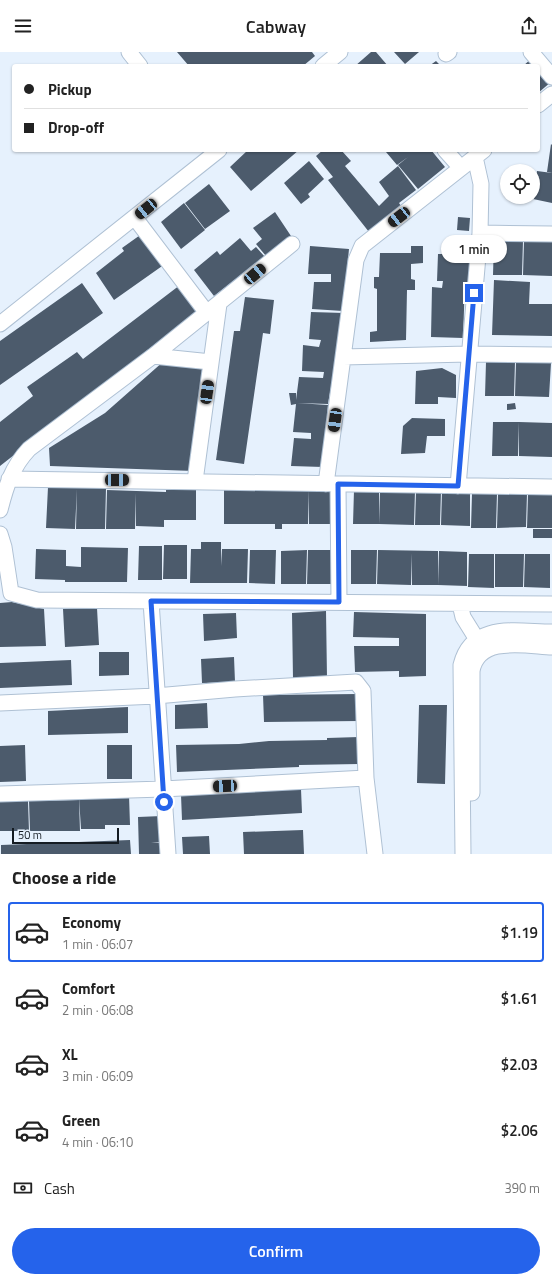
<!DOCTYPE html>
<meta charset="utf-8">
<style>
body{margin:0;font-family:"Titillium Web",sans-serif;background:#f2f2f2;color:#222;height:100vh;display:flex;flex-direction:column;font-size:15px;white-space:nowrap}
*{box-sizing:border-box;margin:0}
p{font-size:13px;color:#767676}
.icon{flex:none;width:22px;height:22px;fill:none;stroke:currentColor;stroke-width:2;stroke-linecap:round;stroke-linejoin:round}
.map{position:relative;height:802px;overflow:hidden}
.panel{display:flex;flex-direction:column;background:#fff;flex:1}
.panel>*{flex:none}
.hud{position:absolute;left:12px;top:12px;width:528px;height:88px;border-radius:4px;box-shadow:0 1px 3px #0004;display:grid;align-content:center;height:88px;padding:0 12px;background:#fff}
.fabs{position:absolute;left:500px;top:112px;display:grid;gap:8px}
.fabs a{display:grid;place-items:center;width:40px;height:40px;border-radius:50%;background:#fff;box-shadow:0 1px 3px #0004;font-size:20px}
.scale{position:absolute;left:12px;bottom:10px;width:107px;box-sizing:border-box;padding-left:4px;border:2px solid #151c23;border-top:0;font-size:11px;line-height:14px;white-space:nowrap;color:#151c23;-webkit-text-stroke:3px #e6f1fd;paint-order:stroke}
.end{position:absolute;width:18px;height:18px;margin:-9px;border:5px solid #2563eb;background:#fff;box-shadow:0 0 0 2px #fff}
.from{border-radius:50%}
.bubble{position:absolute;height:28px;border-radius:14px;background:#fff;box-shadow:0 1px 3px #0004;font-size:13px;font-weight:600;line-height:28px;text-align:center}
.car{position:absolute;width:12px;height:24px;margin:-12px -6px;border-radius:5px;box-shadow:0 0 3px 1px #0007;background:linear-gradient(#222 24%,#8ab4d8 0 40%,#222 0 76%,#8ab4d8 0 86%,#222 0)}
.hud b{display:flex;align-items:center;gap:14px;height:38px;font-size:15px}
.hud b+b{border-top:1px solid #e0e0e0}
.hud i{width:10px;height:10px;background:#222}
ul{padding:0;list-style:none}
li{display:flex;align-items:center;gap:12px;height:60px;margin:0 8px 6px;padding:0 4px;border:2px solid transparent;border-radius:4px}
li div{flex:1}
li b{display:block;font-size:15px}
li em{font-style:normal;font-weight:600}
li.current{border-color:#2563eb}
li>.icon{width:36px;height:36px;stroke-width:1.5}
h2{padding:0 12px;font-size:18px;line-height:48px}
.pay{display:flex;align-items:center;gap:10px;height:44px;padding:0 12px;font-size:15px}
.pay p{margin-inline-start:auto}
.action{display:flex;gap:8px;margin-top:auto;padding:8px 12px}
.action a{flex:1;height:46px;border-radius:24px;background:#2563eb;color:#fff;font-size:16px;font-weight:600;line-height:46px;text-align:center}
header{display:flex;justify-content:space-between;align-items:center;height:52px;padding:0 12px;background:#fff;font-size:18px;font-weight:600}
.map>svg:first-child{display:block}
.building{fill:#4c5b6c}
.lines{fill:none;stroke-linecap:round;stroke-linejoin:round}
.minor-casing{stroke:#afc1d4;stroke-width:17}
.minor{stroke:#fff;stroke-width:15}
.route{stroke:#2563eb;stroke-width:5}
</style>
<header><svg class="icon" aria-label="menu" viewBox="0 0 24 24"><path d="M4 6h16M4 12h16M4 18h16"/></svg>Cabway<svg class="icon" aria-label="share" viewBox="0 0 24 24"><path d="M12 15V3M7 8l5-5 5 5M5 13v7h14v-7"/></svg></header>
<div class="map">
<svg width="552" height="802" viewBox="0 0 552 802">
<rect width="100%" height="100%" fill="#e6f1fd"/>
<path class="building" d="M177,0H312L315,4L303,14H189Z
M371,0H376L388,14H355Z
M394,0H419L405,12Z
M531,7L537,14H523Z
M436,9L441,14H429Z
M538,15L551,30L538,41Z
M551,92L552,93V121L547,120Z
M248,98H299L251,139L230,115Z
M323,98H341L351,109L345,114L379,154L389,144L379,130L398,114L416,138L399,151L401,154L369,180L328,128L333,125L316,104Z
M389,98H431L445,115L418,137L398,113L408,105L397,113L386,100Z
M309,109L324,127L308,142L310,145L301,152L284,131Z
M537,119L552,121V151L533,147Z
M209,132L230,159L205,177L185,151Z
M184,151L205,178L181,197L161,170Z
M275,160L291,184L266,204L256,192L262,187L253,176Z
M458,165L470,166L469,179L457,178Z
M143,181L165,212L114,248L96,221L124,199L122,196Z
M240,186L251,199L256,195L265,205L214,244L194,218L217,199L220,203Z
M494,189H523L522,223H493Z
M524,189L552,190V224L523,223Z
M310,194L349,197L343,259L312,257L314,230H331V222H308Z
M411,194H423V211L411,212V227L415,228V238H407L406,288L370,290V280L377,279V237L374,236V225H379L380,201H411Z
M458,194L473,195V204L469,203V230H465L463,286L431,285L432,235L442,236L443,229H437L438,202H457Z
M494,228L530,230L529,252H552V284L492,283Z
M82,231L103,261L0,333V289Z
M180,233L200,257L0,414V370L33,344L27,335L77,300L83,307Z
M245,245L274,248L270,282L263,281L244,412L216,408L234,279H240Z
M311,260L344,261L328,352L297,351L328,353L323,415L291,414L294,386L311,387V381L293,380L296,352L291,353L289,341H296V348L299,325L323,326L324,320L302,319L303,293L319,295L321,288L309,287Z
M164,309L207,313L194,419L50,414L49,396L105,361Z
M486,310H515L514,344H485Z
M516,310L551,311L549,345L515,344Z
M442,316L456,323V346L438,345V352H415L416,319Z
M515,351L516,357L507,358V352Z
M412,366L445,367V384H427L425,401L401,402L403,374Z
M493,370H519L518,404H492Z
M519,370L552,371V405L519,404Z
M48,435L77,436L75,477L46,476Z
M77,435L106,436L105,477H76Z
M107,438L166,440V438H196V468H164V475L136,474V441L135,477H106Z
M224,438H309L308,472H282V477H275V472H224Z
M309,438H335L334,472H309Z
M354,438H379V472H353Z
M380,438L415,439L414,473L379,472Z
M416,439H441L440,473H415Z
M442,439L470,441V474L441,473Z
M472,442H497L496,476H471Z
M498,442H527L526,475L497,476Z
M528,442H552V476H527Z
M533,477H552V486H533Z
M201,490H221V514L222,497H248L247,531H190L191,497H201Z
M164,493H187V527H163Z
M139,494H162V528H138Z
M81,495L128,496L127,530H65V528L35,527L36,497L66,498V514L81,515Z
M250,498H276L275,532L249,531Z
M307,498L306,532H281V499Z
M308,498H333L332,532H307Z
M351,498H377L376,532H351Z
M378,498L438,499V533H412V501L411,533L377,532Z
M439,499L467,500V534L438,533Z
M469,502H494V536L468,535Z
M495,502H524L523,535H495Z
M525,502H550V536L524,535Z
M12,550L44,557L46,594L0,595V551Z
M97,556L99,593L65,595L63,557Z
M326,559L327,626L293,627L292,561Z
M354,560L426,562V624L399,625V619L355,620L354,594H399V586L353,585Z
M236,561L237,586L204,589L203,562Z
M99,600H129V623L99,624Z
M234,605L235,630L202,631L201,607Z
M71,608L72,633L0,636V611Z
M359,642V669L264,670L263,643Z
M207,651L208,676L175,677V653Z
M419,653H447L445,732L417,731Z
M128,655V681L48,683V659Z
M359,685V712L299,713V715L177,720L176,693L239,692L269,689L327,688V686Z
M25,693L26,729L0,730V694Z
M107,693H132V727H107Z
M301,737L302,761L182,768L181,743Z
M129,743L130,773H105V777H81L79,746Z
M79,748L80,779H55V769V779H30L29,749Z
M0,749H28L29,779H0Z
M162,764L163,790L151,791H163L164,802H139L138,765Z
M303,778L304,802H244L243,780Z
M209,784L210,802H183L182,785Z
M130,788L131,802H1V793Z"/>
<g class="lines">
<defs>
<path id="minor" d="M129,0L140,14
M531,0L552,25
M446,2L449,0
M323,14L340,0
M538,53L552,42
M445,98L461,116
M135,166L207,261
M480,181L552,182
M0,272L219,98
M153,304L211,310
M343,305L468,302L552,303
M9,427L552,435
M195,429L219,252
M326,432L356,208L362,194L484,98
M338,432L339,550
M458,434L480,181L481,132L475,105
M0,458C6,434 12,415 29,397L153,304L292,192
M0,482L4,495L11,541L37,548L552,552
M151,549L168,802
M460,552L463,565L481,594
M0,651L156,644L235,637L356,630L363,639L366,726L375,802
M472,741V619C478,583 526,594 552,595
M0,742L163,737L366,726
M463,802L461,613C472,569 517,580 552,580"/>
</defs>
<use href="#minor" class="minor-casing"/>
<use href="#minor" class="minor"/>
</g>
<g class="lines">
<path class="route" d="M164,750L151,549L339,550L338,432L458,434L474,241"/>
</g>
</svg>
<div class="fabs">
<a><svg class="icon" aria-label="locate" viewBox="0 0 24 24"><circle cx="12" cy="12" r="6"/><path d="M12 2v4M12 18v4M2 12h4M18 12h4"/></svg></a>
</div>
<div class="scale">50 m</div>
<i class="end from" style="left:164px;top:750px"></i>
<i class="end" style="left:474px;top:241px"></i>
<div class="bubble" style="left:441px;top:183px;width:66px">1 min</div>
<i class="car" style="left:146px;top:157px;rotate:231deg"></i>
<i class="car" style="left:399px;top:165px;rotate:232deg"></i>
<i class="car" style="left:255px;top:222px;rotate:50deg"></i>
<i class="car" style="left:207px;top:340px;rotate:8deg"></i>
<i class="car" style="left:335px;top:368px;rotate:188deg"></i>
<i class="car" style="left:117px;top:428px;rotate:90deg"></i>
<i class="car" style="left:225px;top:734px;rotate:267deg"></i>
<div class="hud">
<b><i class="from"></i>Pickup</b>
<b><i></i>Drop-off</b>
</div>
</div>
<section class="panel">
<h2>Choose a ride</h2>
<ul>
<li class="current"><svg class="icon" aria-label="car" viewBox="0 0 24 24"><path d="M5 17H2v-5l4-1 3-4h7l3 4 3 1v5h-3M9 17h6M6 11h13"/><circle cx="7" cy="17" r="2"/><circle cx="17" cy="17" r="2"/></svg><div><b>Economy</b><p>1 min · 06:07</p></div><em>$1.19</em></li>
<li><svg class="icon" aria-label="car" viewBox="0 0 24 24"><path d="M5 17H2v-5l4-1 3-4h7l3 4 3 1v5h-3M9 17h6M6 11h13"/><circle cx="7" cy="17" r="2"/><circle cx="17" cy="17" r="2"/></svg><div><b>Comfort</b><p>2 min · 06:08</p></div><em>$1.61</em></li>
<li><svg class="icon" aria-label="car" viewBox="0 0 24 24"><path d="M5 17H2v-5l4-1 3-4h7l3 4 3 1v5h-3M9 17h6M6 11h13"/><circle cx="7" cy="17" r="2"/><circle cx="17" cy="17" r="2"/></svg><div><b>XL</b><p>3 min · 06:09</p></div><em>$2.03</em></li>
<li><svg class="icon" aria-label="car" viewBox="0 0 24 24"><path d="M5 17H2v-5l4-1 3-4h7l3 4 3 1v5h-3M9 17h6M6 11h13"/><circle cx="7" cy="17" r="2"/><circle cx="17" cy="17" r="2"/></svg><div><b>Green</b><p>4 min · 06:10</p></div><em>$2.06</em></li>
</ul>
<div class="pay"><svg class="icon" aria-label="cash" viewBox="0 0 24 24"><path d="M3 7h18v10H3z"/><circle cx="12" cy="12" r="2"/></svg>Cash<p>390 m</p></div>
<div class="action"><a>Confirm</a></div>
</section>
